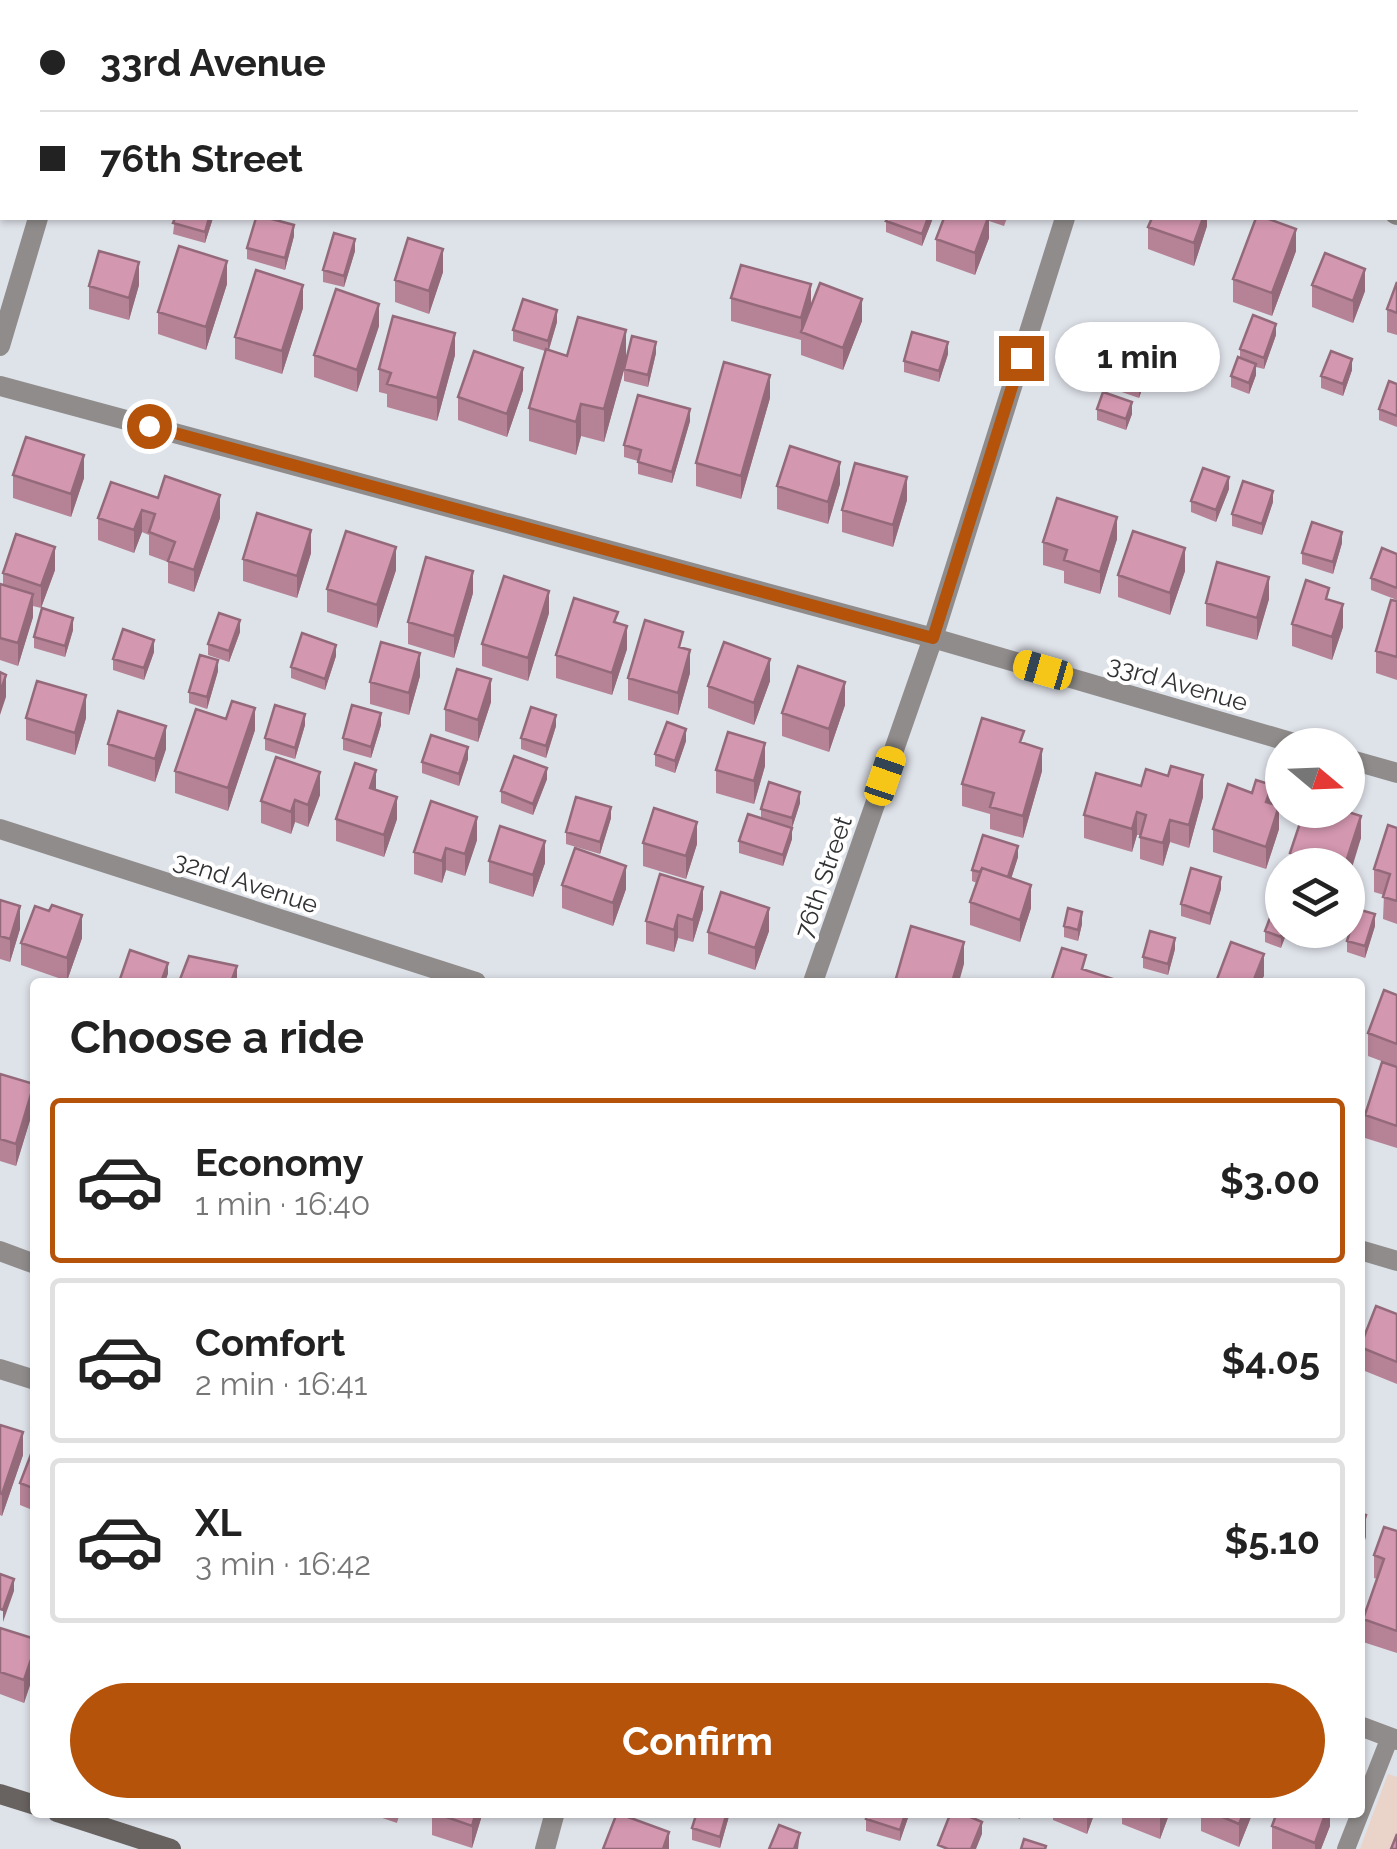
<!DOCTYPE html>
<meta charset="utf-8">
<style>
body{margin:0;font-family:Raleway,sans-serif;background:#f6f6f6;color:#222;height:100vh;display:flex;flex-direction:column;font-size:38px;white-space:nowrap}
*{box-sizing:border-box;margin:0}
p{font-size:32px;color:#767676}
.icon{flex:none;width:55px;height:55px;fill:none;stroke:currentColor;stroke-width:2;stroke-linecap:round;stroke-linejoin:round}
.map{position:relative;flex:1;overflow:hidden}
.drawer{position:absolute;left:30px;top:978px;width:1335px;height:840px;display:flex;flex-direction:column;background:#fff;border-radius:10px;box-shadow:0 2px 8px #0004}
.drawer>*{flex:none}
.guide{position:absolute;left:0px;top:0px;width:1398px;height:220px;box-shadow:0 2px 8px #0004;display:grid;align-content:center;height:220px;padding:0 40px;background:#fff}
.needle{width:65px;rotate:109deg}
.tools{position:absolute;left:1265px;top:728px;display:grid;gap:20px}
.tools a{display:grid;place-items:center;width:100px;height:100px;border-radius:50%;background:#fff;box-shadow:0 2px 8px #0004;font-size:50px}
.end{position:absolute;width:45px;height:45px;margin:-22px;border:12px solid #b45309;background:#fff;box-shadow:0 0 0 5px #fff}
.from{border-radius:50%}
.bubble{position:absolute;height:70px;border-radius:35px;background:#fff;box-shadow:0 2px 8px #0004;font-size:32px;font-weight:700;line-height:70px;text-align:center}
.car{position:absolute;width:30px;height:60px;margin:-30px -15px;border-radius:12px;box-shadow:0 0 8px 2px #0007;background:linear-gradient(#f5c518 24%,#345 0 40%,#f5c518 0 76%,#345 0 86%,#f5c518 0)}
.guide b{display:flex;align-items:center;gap:35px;height:95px;font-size:38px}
.guide b+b{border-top:2px solid #e0e0e0}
.guide i{width:25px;height:25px;background:#222}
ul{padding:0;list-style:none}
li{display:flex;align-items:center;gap:30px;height:165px;margin:0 20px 15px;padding:0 20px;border:5px solid #e0e0e0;border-radius:10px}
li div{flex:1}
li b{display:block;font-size:38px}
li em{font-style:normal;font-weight:700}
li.active{border-color:#b45309}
li>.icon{width:90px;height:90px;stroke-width:1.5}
h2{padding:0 40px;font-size:45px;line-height:120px}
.action{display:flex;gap:20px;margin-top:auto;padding:20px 40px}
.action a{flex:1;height:115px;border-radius:60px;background:#b45309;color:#fff;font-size:40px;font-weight:700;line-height:115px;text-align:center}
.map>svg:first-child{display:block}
.commercial{fill:#ead3c8}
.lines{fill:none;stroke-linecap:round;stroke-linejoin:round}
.lane{stroke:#8f8c8b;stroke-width:18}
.street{stroke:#8f8c8b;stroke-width:20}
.secondary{stroke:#686361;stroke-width:20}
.wall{fill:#b58296}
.shaded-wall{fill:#946a7a}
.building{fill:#d397af;stroke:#946a7a;stroke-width:2.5}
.route{stroke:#b45309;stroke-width:12}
.labels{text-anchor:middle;stroke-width:8;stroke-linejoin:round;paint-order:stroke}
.street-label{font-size:25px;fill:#303234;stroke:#fff}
</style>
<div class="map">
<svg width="1397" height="1849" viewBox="0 0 1397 1849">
<rect width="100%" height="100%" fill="#dee2e9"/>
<path class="commercial" d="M1388,1774L1397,1777V1849H1360Z"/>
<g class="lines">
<path class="lane" d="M1346,1849L1390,1737"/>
<path class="street" d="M835,0L842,2
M101,2V0
M1087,2V0
M1224,2L1225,0
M1395,214L1397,215
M0,346L38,218
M0,386L933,638L1301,745
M1348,759L1397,773
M0,829L476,982
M813,982L933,638L1065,218
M1360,1250L1397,1261
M0,1251L35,1264
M0,1369L35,1380
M1360,1726L1397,1740
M545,1849L555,1812"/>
<path class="secondary" d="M0,1794L35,1805
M57,1812L171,1849"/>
</g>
<path class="wall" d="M293,0H326L325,2H293Z
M175,218H213L205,243L173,234Z
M933,218L922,246L886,232V221Z
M944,218H1007L1004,226L989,221V238L975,275L936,261V239Z
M1207,218V226L1194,266L1148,249V227Z
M294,236L285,270L247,259V248Z
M355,251L344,287L323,282V270Z
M1296,251L1272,316L1233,302V279Z
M443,272L429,314L395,302V280Z
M1397,282V335L1387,332V309Z
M227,284L206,350L158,334V312Z
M139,285L129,320L89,309V286Z
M1312,285L1365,291L1353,323L1312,307Z
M731,298L811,308L862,321L843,370L801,355V340L731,321Z
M303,308L282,374L235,359V337Z
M557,322L549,350L567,356L626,362L656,353L648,387L624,381V369L604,442L581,436L576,455L529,441V408L545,351L513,341V330Z
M379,326L357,392L314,377V355Z
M1276,335L1264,369L1256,367V375L1249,394L1231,387V376L1240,358V349Z
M948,354L939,382L904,372V361Z
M455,355L437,421L387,407V394L379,392V369Z
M1153,358L1139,398L1107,387V364Z
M1352,370L1343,396L1321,388V376Z
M1397,384V427L1379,420V409Z
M523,390L507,437L458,420V397Z
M770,398L741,499L696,486V463Z
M1097,409L1132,414L1126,430L1097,420Z
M690,421L672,483L638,474V461L624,457V445Z
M13,475L84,478L71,517L13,498Z
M111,482L220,518L194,592L168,583V562L149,555V535L142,532L134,553L98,540V518Z
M840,484L828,524L777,509V486Z
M1229,489L1216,522L1191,512V501Z
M907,500L893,547L842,532V510Z
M1273,502L1262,535L1232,526V514Z
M1117,539L1100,594L1064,583V571L1043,565V542Z
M1342,543L1333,574L1302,564V553Z
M311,553L297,598L243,581V559Z
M1397,554V600L1371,590V578Z
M55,570L41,608L33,606V617L18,666L0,660V584L3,585V573Z
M396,570L377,628L327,612V589Z
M1185,571L1170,615L1118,597V575Z
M473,593L454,658L408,644V622Z
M1269,599L1257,640L1206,626V603Z
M1329,600L1343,627L1332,660L1292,646V624Z
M1397,601V680L1376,673V651Z
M549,613L528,681L482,666V644Z
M618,623L627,649L612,695L556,678V655Z
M73,630L65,657L34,648V637Z
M240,632L229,662L208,655V644Z
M683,648L690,673L678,715L628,700V678Z
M154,652L144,680L113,670V659Z
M336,656L325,690L291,678V667Z
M218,671L207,709L189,703V692Z
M420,676L409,715L370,704V682Z
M770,681L754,725L708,708V686Z
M491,702L478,742L445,731V709Z
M845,705L829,752L782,736V713Z
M26,718H86L75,755L26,740Z
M226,719L255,730L228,811L175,793V771Z
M305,725L295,759L265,750V738Z
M381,725L371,758L343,750V738Z
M556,726L546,758L521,749V738Z
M686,741L675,773L655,766V754Z
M1024,743L1042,771L1023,838L990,829V814L962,806V784Z
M108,744L166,749L155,782L108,766Z
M468,759L459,786L422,773V762Z
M765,766L754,804L716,793V770Z
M547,779L533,815L501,803V791Z
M1141,786L1203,797L1189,848L1170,842L1163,866L1140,859V835H1137L1132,852L1084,838V815Z
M376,790L397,819L384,857L336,841V819Z
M320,795L308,827L295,822L291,834L261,823V801Z
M800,803L792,828V839L783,866L739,853V841L761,818V809Z
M1272,804L1279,829L1266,869L1213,852V829Z
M611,818L600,854L566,844V832Z
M1325,818L1361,838L1348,865H1290V853Z
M1397,828V924L1383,919L1384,895L1374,892V869Z
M477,840L465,876L446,870L442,883L414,874V852Z
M643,843L697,844L686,879L643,866Z
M1018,857L1011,878L1031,908L1020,942L970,925V902L977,883L972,881V870Z
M489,861L545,863L533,897L489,883Z
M562,885L626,889L613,926L562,908Z
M1221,889L1210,925L1181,916V904Z
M0,900L20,929L10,962L0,959Z
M1282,904L1281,948L1265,942V931Z
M703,909L693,942L678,938L674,952L646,944V921Z
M1082,924L1078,941L1064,937V926Z
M1375,926L1365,958L1347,952V941Z
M769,931L755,970L708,954V932Z
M82,938L67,981L21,965V943Z
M1175,949L1168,975L1143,968V957Z
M1397,995V1067L1368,1056V1033Z
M1397,1067V1148L1365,1138V1115Z
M0,1074L34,1107L16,1166L0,1161Z
M1397,1314V1384L1360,1369V1344Z
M0,1425L23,1455L2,1516L0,1515Z
M35,1444V1511L20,1505V1483Z
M1397,1531V1653L1363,1642V1619L1377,1579L1374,1578V1555Z
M0,1628L35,1639V1670L24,1703L0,1694Z
M365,1812H400L397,1823Z
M432,1812H483L472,1848L432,1835Z
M730,1812L720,1848L692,1840V1828Z
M798,1812H816L814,1818Z
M910,1812L900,1841L866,1831V1819Z
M1004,1812H1022L1020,1819Z
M1053,1812H1095L1087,1834L1053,1820Z
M1122,1812H1170L1160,1839L1122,1824Z
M1201,1812H1253L1239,1847L1201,1831Z
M1330,1812V1826L1321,1849H1272V1826Z"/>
<path class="shaded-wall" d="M209,218H213L205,243V232Z
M928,218H933L922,246V234Z
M989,218V238L975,275V253Z
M1203,218H1207V226L1194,266V243Z
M294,225V236L285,270V258Z
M1296,229V251L1272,316V293Z
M355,239V251L344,287V276Z
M443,249V272L429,314V291Z
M227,261V284L206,350V327Z
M139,262V285L129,320V298Z
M1365,269V291L1353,323V301Z
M811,284V306L801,332V340V318Z
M303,285V308L282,374V351Z
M862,299V321L843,370V348Z
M379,304V326L357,392V370Z
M557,310V322L548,352V341Z
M1276,324V335L1264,369V358Z
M626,330V363L604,442V409Z
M455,333V355L437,421V398Z
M1153,336V358L1139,398V376Z
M656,342V353L648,387V375Z
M948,342V354L939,382V371Z
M1352,359V370L1343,396V384Z
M1256,364V375L1249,394V383Z
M523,368V390L507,437V414Z
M770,375V398L741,499V476Z
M1132,402V414L1126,430V419Z
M581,404V436L576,455V422Z
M690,409V421L672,483V472Z
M84,455V478L71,517V494Z
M840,462V484L828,524V502Z
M907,477V500L893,547V525Z
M1229,477V489L1216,522V510Z
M1273,491V502L1262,535V524Z
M220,495V518L194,592V570Z
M142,510V532L134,553V530Z
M1117,517V539L1100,594V572Z
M311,530V553L297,598V576Z
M1342,532V543L1333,574V562Z
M55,547V570L41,608V586Z
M396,547V570L377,628V605Z
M1185,548V571L1170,615V593Z
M473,571V593L454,658V636Z
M1269,577V599L1257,640V618Z
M549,591V613L528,681V658Z
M33,594V617L18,666V643Z
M1343,604V627L1332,660V637Z
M73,618V630L65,657V646Z
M240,620V632L229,662V651Z
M627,626V649L612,695V673Z
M154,640V652L144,680V668Z
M336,645V656L325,690V679Z
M690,650V673L678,715V693Z
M420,653V676L409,715V693Z
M770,659V681L754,725V703Z
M218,660V671L207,709V697Z
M6,675V697L0,715V693Z
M491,679V702L478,742V720Z
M845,682V705L829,752V729Z
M86,695V718L75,755V733Z
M255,708V730L228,811V788Z
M381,713V725L371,758V747Z
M305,714V725L295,759V748Z
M556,715V726L546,758V746Z
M166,726V749L155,782V759Z
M686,729V741L675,773V761Z
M765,743V766L754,804V781Z
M468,747V759L459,786V774Z
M1042,749V771L1023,838V816Z
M547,768V779L533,815V804Z
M376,770V792L370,788Z
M320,772V795L308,827V805Z
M1203,775V797L1189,848V825Z
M1272,785V808L1266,802Z
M800,792V803L792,828V839L783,866V855L792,829V818Z
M397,797V819L384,857V835Z
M295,800V822L291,834V812Z
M1279,806V829L1266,869V847Z
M611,807V818L600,854V842Z
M1137,812V835L1132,852V829Z
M1361,816V838L1348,881V865H1345Z
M477,817V840L465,876V854Z
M1170,820V842L1163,866V843Z
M697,822V844L686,879V856Z
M545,841V863L533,897V875Z
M1018,846V857L1007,892V881Z
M446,848V870L442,883V861Z
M626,866V889L613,926V903Z
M1221,877V889L1210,925V914Z
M1031,885V908L1020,942V920Z
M703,887V909L693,942V920Z
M20,906V929L10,962V939Z
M769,908V931L755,970V948Z
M1082,912V924L1078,941V930Z
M1375,914V926L1365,958V946Z
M82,915V938L67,981V958Z
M678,915V938L674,952V930Z
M1284,930H1288L1281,948V937Z
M1175,938V949L1168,975V964Z
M964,942V964L959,982H952Z
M1264,954V976L1261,982H1253Z
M168,963V974L165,982H161Z
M237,966V982H231Z
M34,1084V1107L16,1166V1144Z
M23,1432V1455L2,1516V1494Z
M1366,1515V1537L1360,1556V1534Z
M14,1579V1591L3,1622V1610Z
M35,1648V1670L24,1703V1680Z
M476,1812H483L472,1848V1826Z
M727,1812L730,1813L720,1848V1837Z
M906,1812H910L900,1841V1830Z
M1087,1812H1095L1087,1834Z
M1162,1812H1170L1160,1839V1816Z
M1244,1812H1253L1239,1847V1824Z
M1326,1812H1330V1826L1321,1849H1315V1843Z
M982,1822V1834L976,1849H971Z
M669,1832V1849H663Z
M800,1833L798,1849H794Z"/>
<path class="building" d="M511,0H556L555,2H510Z
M601,0H647L646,2H600Z
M175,218H209L205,232L173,223Z
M256,218H268L294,225L285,258L247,248Z
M888,218H928L922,234L886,221Z
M944,218H988L975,253L936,239Z
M1152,218H1203L1194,243L1148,227Z
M1256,218H1266L1296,229L1272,293L1233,279Z
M334,233L355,239L344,276L323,270Z
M408,238L443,249L429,291L395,280Z
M179,246L227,261L206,327L158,312Z
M99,251L139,262L129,298L89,286Z
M1325,253L1365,269L1353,301L1312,285Z
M741,265L811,284L801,318L731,298Z
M256,270L303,285L282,351L235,337Z
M1397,282V313L1387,309Z
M820,283L862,299L843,348L801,332Z
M336,289L379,304L357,370L314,355Z
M523,299L557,310L548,341L513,330Z
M1253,315L1276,324L1264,358L1240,349Z
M393,316L455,333L437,398L387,384L391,373L379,369Z
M578,317L626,330L604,409L581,404L576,422L529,408L546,349L567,356Z
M1122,324L1153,336L1139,376L1107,364Z
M912,332L948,342L939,371L904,361Z
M632,336L656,342L648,375L624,369Z
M474,351L523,368L507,414L458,397Z
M1331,351L1352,359L1343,384L1321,376Z
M1238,357L1256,364L1249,383L1231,376Z
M724,362L770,375L741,476L696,463Z
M1389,381L1397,384V416L1379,409Z
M1103,392L1132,402L1126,419L1097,409Z
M638,395L690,409L672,472L638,462L641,450L624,445Z
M26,437L84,455L71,494L13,475Z
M790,446L840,462L828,502L777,486Z
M855,463L907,477L893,525L842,510Z
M1203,468L1229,477L1216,510L1191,501Z
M165,476L220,495L194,570L168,561L175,542L149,532L155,514L142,510L134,530L98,518L111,482L158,498Z
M1243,481L1273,491L1262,524L1232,514Z
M1057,498L1117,517L1100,572L1064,560L1067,550L1043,542Z
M257,513L311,530L297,576L243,559Z
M1312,522L1342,532L1333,562L1302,553Z
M346,531L396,547L377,605L327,589Z
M1133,531L1185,548L1170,593L1118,575Z
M16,534L55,547L41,586L3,573Z
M1382,548L1397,554V588L1371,578Z
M426,557L473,571L454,636L408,622Z
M1217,562L1269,577L1257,618L1206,603Z
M504,576L549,591L528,658L482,644Z
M1306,580L1329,588L1326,599L1343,604L1332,637L1292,624Z
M0,584L33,594L18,643L0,638Z
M574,598L618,612L614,622L627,626L612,673L556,655Z
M1391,600L1397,601V657L1376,651Z
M42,608L73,618L65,646L34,637Z
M219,613L240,620L229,651L208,644Z
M645,620L683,632L679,647L690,650L678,693L628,678Z
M123,629L154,640L144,668L113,659Z
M302,633L336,645L325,679L291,667Z
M381,642L420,653L409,693L370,682Z
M724,642L770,659L754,703L708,686Z
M200,655L218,660L207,697L189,692Z
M798,666L845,682L829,729L782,713Z
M457,669L491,679L478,720L445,709Z
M0,672L6,675L0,693Z
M37,681L86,695L75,733L26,718Z
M232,701L255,708L228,788L175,771L196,709L226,719Z
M275,705L305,714L295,748L265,738Z
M352,705L381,713L371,747L343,738Z
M531,707L556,715L546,746L521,738Z
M118,711L166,726L155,759L108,744Z
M982,718L1024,731L1020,742L1042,749L1023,816L990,807L994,793L962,784Z
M667,722L686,729L675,761L655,754Z
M728,732L765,743L754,781L716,770Z
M431,735L468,747L459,774L422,762Z
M514,756L547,768L533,804L501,791Z
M276,757L320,772L308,805L295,800L291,812L261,801Z
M355,763L376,770L370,788L397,797L384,835L336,819Z
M1171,766L1203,775L1189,825L1170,820L1163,843L1140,837L1146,815L1137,812L1132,829L1084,815L1096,773L1141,786L1146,769L1168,776Z
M1256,780L1272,785L1266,802L1279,806L1266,847L1213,829L1228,784L1252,793Z
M769,782L800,792L792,818L761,809Z
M576,797L611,807L600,842L566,832Z
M431,801L477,817L465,854L446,848L442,861L414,852Z
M654,808L697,822L686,856L643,843Z
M1328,810H1342L1361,816L1345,865H1329L1290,853L1304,811L1325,818Z
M748,814L792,828L783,855L739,841Z
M1388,825L1397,828V901L1383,897L1390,874L1374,869Z
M500,826L545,841L533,875L489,861Z
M983,835L1018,846L1008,877L982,868L980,872L972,870Z
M575,848L626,866L613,903L562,885Z
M982,868L1031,885L1020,920L970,902Z
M1191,868L1221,877L1210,914L1181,904Z
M660,874L703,887L693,920L678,915L674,930L646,921Z
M721,892L769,908L755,948L708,932Z
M0,900L20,906L10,939L0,936Z
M1276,902L1282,904L1284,930L1281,937L1265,931Z
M52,905L82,915L67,958L21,943L35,906L49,911Z
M1068,908L1082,912L1078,930L1064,926Z
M1357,909L1375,914L1365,946L1347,941Z
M911,926L964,942L952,982H895Z
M1150,931L1175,938L1168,964L1143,957Z
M1231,942L1264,954L1253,982H1216Z
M1062,948L1086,955L1082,969L1122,982H1051Z
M130,950L168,963L161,982H119Z
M189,956L237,966L231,982H179Z
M1384,990L1397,995V1044L1368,1033Z
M1382,1062L1397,1067V1126L1365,1115Z
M0,1074L34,1084L16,1144L0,1139Z
M1376,1306L1397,1314V1362L1360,1347Z
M0,1425L23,1432L2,1494L0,1493Z
M35,1444V1489L20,1483Z
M1360,1513L1366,1515L1360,1534Z
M1384,1527L1397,1531V1631L1363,1619L1384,1559L1374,1555Z
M0,1574L14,1579L3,1610L0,1609Z
M0,1628L35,1639V1648L24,1680L0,1672Z
M432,1812H476L472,1826Z
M697,1812H727L720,1837L692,1828Z
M868,1812H906L900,1830L866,1819Z
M951,1812H959L982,1822L971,1849H948L938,1845Z
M1211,1812H1244L1239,1824Z
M1277,1812H1326L1315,1843L1272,1826Z
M617,1813L669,1832L663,1849H603Z
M779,1825L800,1833L794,1849H769Z
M1397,1834V1849H1391Z
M1024,1839L1046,1846L1045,1849H1021Z"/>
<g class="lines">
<path class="route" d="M149,426L933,638L1021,358"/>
</g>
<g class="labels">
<g class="street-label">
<text transform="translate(1178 683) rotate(16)" y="9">33rd Avenue</text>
<text transform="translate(823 877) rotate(-71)" y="9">76th Street</text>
<text transform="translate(246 882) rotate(18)" y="9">32nd Avenue</text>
</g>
</g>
</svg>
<div class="tools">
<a><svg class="needle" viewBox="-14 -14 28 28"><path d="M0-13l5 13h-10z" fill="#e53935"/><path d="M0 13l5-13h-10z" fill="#767676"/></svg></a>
<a><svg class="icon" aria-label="layers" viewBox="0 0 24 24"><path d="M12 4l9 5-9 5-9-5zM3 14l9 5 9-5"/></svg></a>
</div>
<i class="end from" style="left:149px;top:426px"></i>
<i class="end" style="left:1021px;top:358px"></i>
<div class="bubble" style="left:1055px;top:322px;width:165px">1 min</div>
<i class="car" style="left:1043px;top:670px;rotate:286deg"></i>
<i class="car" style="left:885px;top:776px;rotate:19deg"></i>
<div class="guide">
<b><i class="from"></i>33rd Avenue</b>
<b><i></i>76th Street</b>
</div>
<section class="drawer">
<h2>Choose a ride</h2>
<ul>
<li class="active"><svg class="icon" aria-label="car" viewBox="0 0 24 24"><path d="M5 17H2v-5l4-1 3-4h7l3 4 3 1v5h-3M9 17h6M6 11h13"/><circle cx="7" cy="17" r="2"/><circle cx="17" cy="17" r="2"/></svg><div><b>Economy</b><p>1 min · 16:40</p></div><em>$3.00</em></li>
<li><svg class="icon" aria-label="car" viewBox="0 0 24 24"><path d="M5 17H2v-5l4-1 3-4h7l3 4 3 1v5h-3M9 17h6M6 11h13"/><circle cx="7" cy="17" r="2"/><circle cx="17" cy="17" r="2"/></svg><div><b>Comfort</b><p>2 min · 16:41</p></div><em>$4.05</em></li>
<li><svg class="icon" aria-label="car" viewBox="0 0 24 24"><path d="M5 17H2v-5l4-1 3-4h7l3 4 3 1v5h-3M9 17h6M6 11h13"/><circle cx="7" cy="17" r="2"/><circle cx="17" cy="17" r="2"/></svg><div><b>XL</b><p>3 min · 16:42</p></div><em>$5.10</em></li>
</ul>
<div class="action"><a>Confirm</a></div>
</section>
</div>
